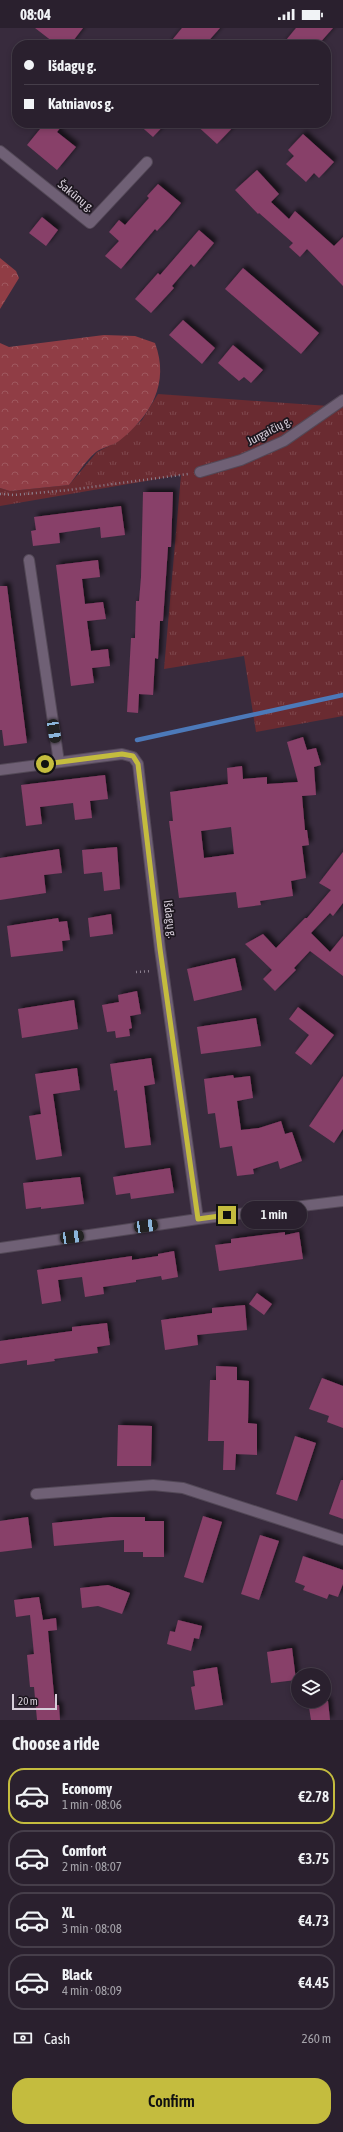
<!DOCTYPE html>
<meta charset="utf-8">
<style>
body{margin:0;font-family:"Asap Condensed",sans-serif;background:#362d3a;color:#f1f3f6;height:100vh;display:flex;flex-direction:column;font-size:15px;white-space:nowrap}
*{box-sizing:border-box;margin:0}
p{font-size:13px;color:#a5a3aa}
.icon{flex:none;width:22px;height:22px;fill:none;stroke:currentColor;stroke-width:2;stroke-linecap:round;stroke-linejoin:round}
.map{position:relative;height:1692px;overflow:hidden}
.details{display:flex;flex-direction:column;background:#2a202e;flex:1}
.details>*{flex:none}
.top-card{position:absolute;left:12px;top:12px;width:319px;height:88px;border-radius:16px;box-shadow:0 2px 6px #0003,0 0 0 1px #463e4a;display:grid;align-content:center;height:88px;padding:0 12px;background:#2a202e}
.controls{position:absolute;left:291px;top:1640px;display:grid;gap:8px}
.controls a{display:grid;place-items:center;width:40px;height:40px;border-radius:50%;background:#2a202e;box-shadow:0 2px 6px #0003,0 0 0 1px #463e4a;font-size:20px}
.scale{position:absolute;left:12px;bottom:10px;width:45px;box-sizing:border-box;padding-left:4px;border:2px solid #d8cfdb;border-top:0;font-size:11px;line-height:14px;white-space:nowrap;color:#d8cfdb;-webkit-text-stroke:3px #1c161e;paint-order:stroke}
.end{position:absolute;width:18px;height:18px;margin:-9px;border:5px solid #c4bc3e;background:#111;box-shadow:0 0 0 2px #111}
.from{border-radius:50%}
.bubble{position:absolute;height:28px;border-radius:14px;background:#2a202e;box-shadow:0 2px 6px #0003,0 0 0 1px #463e4a;font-size:13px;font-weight:600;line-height:28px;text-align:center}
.car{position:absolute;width:12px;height:24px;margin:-12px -6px;border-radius:5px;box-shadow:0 0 3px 1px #0007;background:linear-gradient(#222 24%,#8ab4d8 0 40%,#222 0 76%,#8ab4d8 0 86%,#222 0)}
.top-card b{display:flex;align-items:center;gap:14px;height:38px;font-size:15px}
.top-card b+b{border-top:1px solid #463e4a}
.top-card i{width:10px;height:10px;background:#f1f3f6}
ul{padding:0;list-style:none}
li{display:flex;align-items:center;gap:12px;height:56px;margin:0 8px 6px;padding:0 4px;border:2px solid #463e4a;border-radius:16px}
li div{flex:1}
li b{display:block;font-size:15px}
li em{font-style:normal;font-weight:600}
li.on{border-color:#c4bc3e}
li>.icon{width:36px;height:36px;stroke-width:1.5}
h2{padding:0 12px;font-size:18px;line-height:48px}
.pay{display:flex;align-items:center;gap:10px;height:44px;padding:0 12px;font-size:15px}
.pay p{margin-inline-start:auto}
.primary-button{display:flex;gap:8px;margin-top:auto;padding:8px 12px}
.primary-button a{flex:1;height:46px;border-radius:16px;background:#c4bc3e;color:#111;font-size:16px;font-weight:600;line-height:46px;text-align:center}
.status{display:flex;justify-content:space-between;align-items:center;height:28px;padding:0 20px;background:#2a202e;direction:ltr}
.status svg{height:11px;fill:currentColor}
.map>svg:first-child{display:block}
.grass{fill:url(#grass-tufts)}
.forest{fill:url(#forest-crowns)}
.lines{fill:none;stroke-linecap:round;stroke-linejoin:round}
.stream{stroke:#4c79b9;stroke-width:4.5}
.building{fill:#883f69;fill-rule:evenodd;filter:url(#shadow)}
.minor-casing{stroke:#534857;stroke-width:12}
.path{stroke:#8c8190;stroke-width:2.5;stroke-dasharray:1 3;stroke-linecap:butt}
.minor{stroke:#6f6075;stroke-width:10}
.route{stroke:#c4bc3e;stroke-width:5}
.labels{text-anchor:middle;stroke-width:3.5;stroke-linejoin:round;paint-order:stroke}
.street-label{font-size:12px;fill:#d8cfdb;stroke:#1c161e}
</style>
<div class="status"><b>08:04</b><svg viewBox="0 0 49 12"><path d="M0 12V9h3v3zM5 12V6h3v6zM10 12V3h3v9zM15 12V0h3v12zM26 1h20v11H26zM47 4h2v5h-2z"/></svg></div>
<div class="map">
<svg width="343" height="1692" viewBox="0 0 343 1692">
<defs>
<pattern id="grass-tufts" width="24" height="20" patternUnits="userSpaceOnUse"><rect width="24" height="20" fill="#6a2b31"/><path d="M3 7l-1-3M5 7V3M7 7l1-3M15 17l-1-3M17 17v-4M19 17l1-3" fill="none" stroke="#7f494e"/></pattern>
<pattern id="forest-crowns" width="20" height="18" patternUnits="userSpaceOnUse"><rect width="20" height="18" fill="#903d45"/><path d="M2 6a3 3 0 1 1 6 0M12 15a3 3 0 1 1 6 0" fill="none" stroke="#9f585f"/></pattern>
<filter id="shadow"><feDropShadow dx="3.5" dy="-3.5" stdDeviation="2" flood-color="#0009"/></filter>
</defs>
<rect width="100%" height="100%" fill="#382b3d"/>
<path class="grass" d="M158,366L343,379V688L256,704L244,628L164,641L181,447L0,478V460L10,463L69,457L97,424L117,414L142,392Z"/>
<path class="forest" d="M0,230L16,243L19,250L0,281Z
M104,307L135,308L155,315C170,355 151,388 119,413C112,418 103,419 96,424C86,432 77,447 69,457L10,463L0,460V315L9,319Z"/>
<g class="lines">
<path class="stream" d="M137,712L343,667"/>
</g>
<path class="building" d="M35,0H83L70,17H57Z
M182,0H220L205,17H168Z
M296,0H333L318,17H282Z
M45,95H64L57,104L76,119L57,142L27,117Z
M137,95H166L153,109Z
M194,95H237L217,116Z
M303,106L334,134L319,150L314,145L306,154L286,136L294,128L288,122Z
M257,142L279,166L271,174L289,191L295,183L334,218L343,209V258L307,221L300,229L289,219L293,215L259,185L258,186L235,162Z
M158,156L181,175L168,191L157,203L155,201L121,241L105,228L119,213L109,204L119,192L125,197L149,170L147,168Z
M42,189L58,202L46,218L29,205Z
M199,202L214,215L194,239L191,236L172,258L174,260L151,285L135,271L158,245L160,247Z
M243,240L319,305L301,326L225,261Z
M183,292L215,320L202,336L169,307Z
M233,317L263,342L251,355L244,349L239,353L218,335Z
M143,464H173L171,519H168L163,593H160L158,631L155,630L153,667L139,666L138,685L127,684L131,610H135L136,573H139L141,549Z
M121,478L125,507L101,510L100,499L59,505L60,515L33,518L31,503L36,502L34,489Z
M98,532L100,549L82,551L85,576L103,574L106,591L87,593L91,623L108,621L110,638L92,640L94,655L71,658L56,537Z
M0,558H7L27,715L4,718L2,702H0Z
M303,709L307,722L316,720L321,737L314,739L316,767L302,768L305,802H307L309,817L302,818L306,850L291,853L293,868L260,873L261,877L238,880L236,864L179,870L169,793H173L170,764L228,756L227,740L242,738L243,751L267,749V756L298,754L287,714ZM231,799L234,826L204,830L201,803Z
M105,747L108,771L90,773L92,790L75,792L73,775L40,779L42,796L26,798L21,757Z
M117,819L120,861L104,863L102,844L84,846L82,822Z
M59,821L62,845L44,847L46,865L0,872V830Z
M343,824V875L333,888L330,885L311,905L330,924L343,908V948L310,923L294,940L296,942L275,963L263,951L272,942L245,916L263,906L276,920L305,890H307L331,862L319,855Z
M111,886L113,906L90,909L88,890Z
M58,890L59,894L67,893L70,912L62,913L63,923L11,929L7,898Z
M235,930L242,962L194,973L187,941Z
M137,963L141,986L130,988L132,1000L129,1001L130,1008L116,1010L115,1003L107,1004L102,977L119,974L118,967Z
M74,972L78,1001L22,1010L18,981Z
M298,979L334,1007L311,1037L295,1025L309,1007L289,991Z
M256,990L261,1018L201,1026L197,999Z
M151,1030L155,1056L144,1058L151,1117L125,1120L117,1062L114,1063L110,1036Z
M77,1040L80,1062L53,1066L62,1128L36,1132L29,1088L41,1086L35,1046Z
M233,1047L234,1050L250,1048L253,1070L237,1073L241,1102L259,1100L281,1093L285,1106L292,1104L302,1133L280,1141L278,1133L253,1141L254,1146L237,1148L232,1118L220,1120L215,1085L208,1086L204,1051Z
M343,1048V1101L334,1115L309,1098Z
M170,1140L174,1165L131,1171L130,1165L116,1167L113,1149Z
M80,1149L84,1176L41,1181V1179L26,1181L23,1155Z
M285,1204V1207L299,1204L303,1231L219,1243L215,1217L231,1215V1211Z
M174,1223L178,1249L162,1252L161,1248L136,1252V1254L103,1259L104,1266L85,1269L82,1249L58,1252L61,1273L42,1276L37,1242L132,1228V1232L158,1228V1226Z
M257,1265L272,1276L264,1287L249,1276Z
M245,1277L247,1302L197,1307L198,1317L165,1322L161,1292L212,1285V1280Z
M107,1295L110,1317L97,1319L98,1325L54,1331L55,1333L27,1337V1332L0,1336V1313L72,1303V1299Z
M216,1338L237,1339V1352L249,1353L248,1395L257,1396V1427L236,1426L235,1442H223L224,1413H208L210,1352H216Z
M322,1350L343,1358V1400L327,1394L329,1388L309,1381Z
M118,1397L152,1398L151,1438H117Z
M295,1408L316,1415L297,1473L276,1466Z
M341,1452H343V1491L329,1486Z
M203,1488L222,1494L203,1555L184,1549Z
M28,1489L32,1520L0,1524V1493Z
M111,1489H145V1493H164V1529H143V1524H124V1512L54,1518L52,1495Z
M260,1507L279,1513L259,1572L241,1566Z
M303,1528L343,1542V1556L338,1569L329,1566L327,1571L303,1562L305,1558L295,1554Z
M108,1557L130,1565L122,1586L98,1578L82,1580L80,1560Z
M39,1569L43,1592L56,1590L57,1602L48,1603L55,1677H59L60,1692H37L34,1659H30L27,1627L34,1626L30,1587L16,1589L14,1572Z
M178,1592L202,1598L199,1611L194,1610L191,1623L167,1616L170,1603L175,1604Z
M292,1620L296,1652L271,1655L267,1624Z
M217,1639L223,1677L195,1682L191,1659L195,1658L193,1643Z
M308,1673H328L330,1692H311Z"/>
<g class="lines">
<defs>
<path id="minor" d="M0,123L90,195L147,134
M200,444L241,432L284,413L343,372
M29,532L59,734
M0,742L122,726L133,729L138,736L160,921L198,1191
M0,1220L198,1191L343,1173
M36,1466L153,1457L183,1460L343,1512"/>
</defs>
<use href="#minor" class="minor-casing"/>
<path class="path" d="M0,466L14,467L69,462L188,446
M136,944L151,943"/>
<use href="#minor" class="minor"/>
</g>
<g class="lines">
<path class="route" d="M45,736L122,726L133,728L138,736L160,921L198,1191L227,1187"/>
</g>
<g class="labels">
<g class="street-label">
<text transform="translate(76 168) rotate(39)" y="4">Šakūnų g.</text>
<text transform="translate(269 403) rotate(-28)" y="4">Jurgaičių g.</text>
<text transform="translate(170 891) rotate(83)" y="4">Išdagų g.</text>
</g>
</g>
</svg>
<div class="controls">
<a><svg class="icon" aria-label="layers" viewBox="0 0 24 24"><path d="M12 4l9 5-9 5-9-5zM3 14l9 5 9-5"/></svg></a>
</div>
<div class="scale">20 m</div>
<i class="end from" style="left:45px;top:736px"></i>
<i class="end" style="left:227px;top:1187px"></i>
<div class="bubble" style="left:241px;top:1173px;width:66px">1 min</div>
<i class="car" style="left:54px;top:703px;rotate:171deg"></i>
<i class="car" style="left:146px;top:1198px;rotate:82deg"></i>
<i class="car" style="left:72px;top:1209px;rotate:82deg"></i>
<div class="top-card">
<b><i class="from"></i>Išdagų g.</b>
<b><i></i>Katniavos g.</b>
</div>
</div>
<section class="details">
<h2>Choose a ride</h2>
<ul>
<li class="on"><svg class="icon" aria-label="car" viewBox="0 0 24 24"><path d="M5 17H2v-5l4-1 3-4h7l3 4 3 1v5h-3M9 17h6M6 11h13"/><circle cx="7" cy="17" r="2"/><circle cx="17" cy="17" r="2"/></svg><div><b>Economy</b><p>1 min · 08:06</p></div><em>€2.78</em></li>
<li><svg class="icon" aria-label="car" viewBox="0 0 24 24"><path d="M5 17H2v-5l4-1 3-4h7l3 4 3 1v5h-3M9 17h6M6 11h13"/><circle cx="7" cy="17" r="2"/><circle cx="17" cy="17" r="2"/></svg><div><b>Comfort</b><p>2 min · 08:07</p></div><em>€3.75</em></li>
<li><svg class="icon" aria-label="car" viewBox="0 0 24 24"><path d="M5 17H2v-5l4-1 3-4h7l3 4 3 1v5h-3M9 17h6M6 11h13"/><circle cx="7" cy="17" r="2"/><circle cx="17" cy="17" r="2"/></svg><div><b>XL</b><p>3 min · 08:08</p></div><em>€4.73</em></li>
<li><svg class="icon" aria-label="car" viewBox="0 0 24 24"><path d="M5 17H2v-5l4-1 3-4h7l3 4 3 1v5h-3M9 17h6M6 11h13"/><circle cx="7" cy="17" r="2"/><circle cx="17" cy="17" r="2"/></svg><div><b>Black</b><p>4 min · 08:09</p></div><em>€4.45</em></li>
</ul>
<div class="pay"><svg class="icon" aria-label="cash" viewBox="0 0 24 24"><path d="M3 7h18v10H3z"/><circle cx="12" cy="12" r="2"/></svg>Cash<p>260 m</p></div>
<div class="primary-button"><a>Confirm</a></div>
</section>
